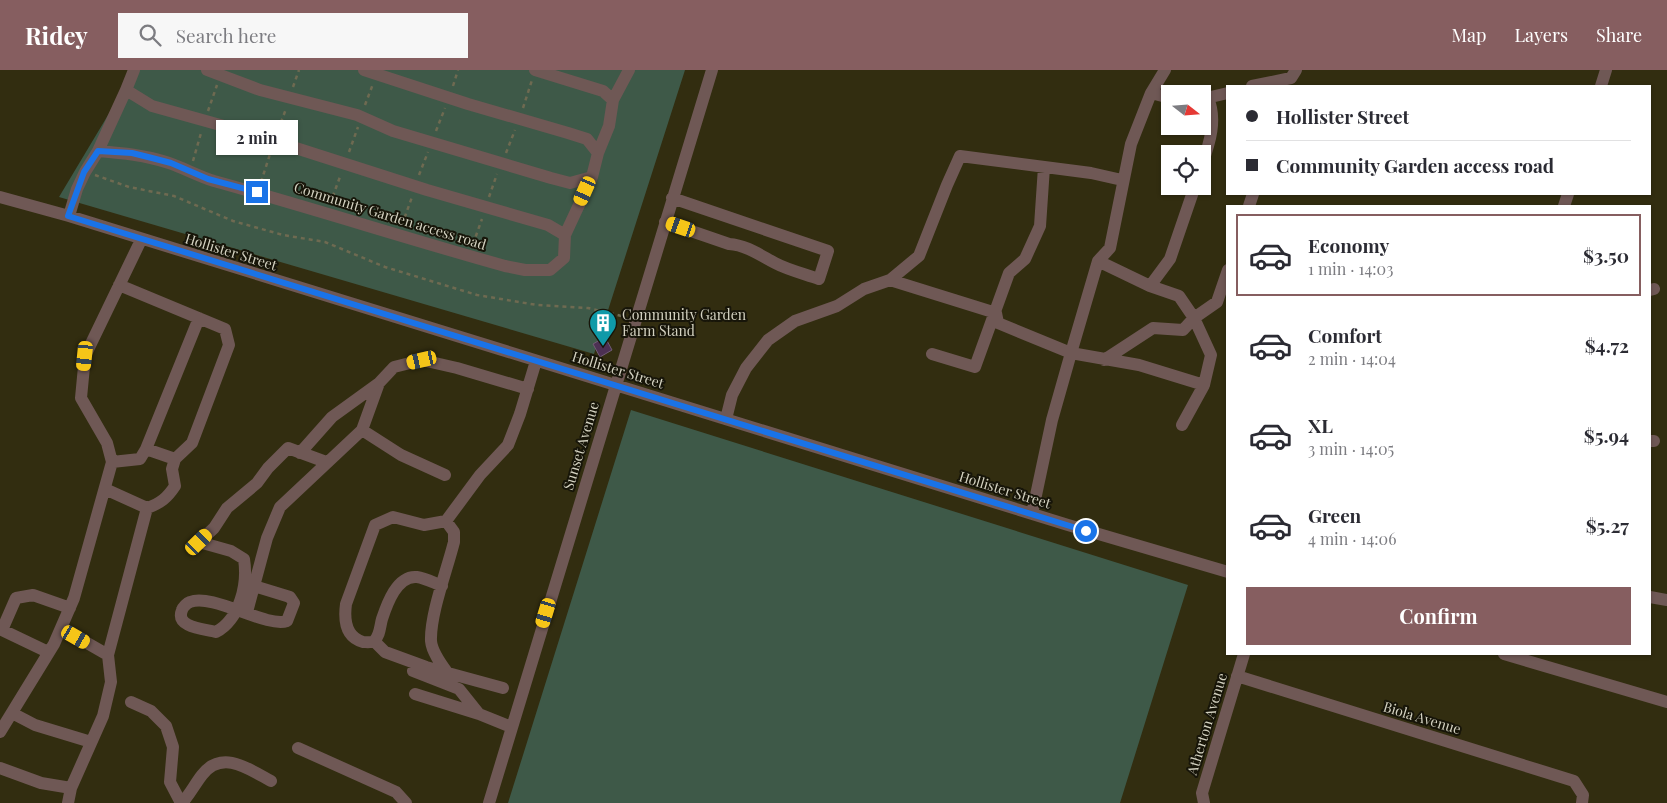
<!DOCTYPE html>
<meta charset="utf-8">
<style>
body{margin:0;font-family:"Playfair Display",serif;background:#f7f7f7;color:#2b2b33;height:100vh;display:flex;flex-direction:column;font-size:19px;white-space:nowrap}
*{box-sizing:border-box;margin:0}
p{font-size:16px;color:#7c7c81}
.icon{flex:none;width:28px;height:28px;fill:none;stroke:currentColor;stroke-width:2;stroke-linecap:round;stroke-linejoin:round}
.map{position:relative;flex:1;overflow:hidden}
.side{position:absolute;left:1226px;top:135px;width:425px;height:450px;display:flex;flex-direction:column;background:#fff;border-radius:0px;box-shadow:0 1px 4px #0004}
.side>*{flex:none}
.top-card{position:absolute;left:1226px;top:15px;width:425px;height:110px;border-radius:0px;box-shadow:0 1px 4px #0004;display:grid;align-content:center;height:110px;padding:0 20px;background:#fff}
.needle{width:32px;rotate:107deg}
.tools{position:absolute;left:1161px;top:15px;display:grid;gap:10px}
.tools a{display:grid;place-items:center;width:50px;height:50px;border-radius:0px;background:#fff;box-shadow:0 1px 4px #0004;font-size:25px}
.end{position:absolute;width:22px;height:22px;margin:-11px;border:6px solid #1a73e8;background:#fff;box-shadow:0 0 0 2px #fff}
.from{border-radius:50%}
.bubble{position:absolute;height:35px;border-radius:0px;background:#fff;box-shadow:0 1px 4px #0004;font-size:16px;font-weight:700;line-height:35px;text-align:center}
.car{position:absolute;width:15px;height:30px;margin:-15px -8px;border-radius:6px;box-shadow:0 0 4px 1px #0007;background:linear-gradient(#f5c518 24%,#345 0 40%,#f5c518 0 76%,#345 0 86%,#f5c518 0)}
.top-card b{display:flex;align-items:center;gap:18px;height:48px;font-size:19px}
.top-card b+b{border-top:1px solid #e1e1e2}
.top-card i{width:12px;height:12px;background:#2b2b33}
ul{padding:9px 0 0;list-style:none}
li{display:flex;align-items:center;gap:15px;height:82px;margin:0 10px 8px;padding:0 10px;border:2px solid transparent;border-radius:0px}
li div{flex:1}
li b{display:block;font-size:19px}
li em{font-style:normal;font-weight:700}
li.on{border-color:#865e60}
li>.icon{width:45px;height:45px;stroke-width:1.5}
.action{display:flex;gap:10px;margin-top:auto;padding:10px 20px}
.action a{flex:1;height:58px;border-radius:0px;background:#865e60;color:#fff;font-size:20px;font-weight:700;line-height:58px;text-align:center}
header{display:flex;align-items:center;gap:30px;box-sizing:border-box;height:70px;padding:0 25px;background:#865e60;color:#fff}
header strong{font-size:24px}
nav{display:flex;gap:28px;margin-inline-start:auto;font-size:18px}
.search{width:350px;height:45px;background:#f7f7f7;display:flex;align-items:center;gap:12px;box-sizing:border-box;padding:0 18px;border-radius:0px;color:#7c7c81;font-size:19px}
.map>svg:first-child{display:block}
.green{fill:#3e5948}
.building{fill:#4c3053;stroke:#705c74}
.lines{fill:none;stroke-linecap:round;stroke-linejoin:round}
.path{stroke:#6e6a51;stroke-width:2.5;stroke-dasharray:4 4;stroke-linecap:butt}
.minor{stroke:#6f5855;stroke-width:12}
.route{stroke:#1a73e8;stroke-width:6}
.labels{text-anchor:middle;stroke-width:4;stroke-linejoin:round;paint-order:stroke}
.street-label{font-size:14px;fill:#d4d2c1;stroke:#171509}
.poi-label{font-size:14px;fill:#d4d2c1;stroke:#171509;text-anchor:start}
</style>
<header>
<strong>Ridey</strong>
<div class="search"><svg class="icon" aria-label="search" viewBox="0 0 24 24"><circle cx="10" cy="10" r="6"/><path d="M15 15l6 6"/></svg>Search here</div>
<nav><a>Map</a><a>Layers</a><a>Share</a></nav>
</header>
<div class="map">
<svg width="1667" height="733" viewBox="0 0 1667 733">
<rect width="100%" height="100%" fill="#322d10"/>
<path class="green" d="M135,0H685L594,284L59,127Z
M631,340L1188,515L1120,733H508Z"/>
<path class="building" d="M605,267L612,280L600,287L593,274Z"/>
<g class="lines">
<path class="path" d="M453,16L458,0
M293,17L299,0
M365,35L373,14
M523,38L532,10
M208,41L217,15
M278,60L286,39
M436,61L445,38
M349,82L358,57
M506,83L515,60
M193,91L201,63
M95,105L129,117L174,126L233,151L283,165L325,172L385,197L477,225L537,235L588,238L626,247
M419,105L428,82
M261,112L271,81
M489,127L497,104
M330,134L341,104
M402,155L412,127
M473,174L482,149"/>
<path class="minor" d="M207,0L260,20L357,45L393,61L551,108L570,113L592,107L598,83L587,69L568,63L468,34L364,0
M535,0L603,21L613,30L609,56L598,83
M1252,16L1291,8L1296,0
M1601,16L1606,0
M1151,23L1170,28
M1202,29L1228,23
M613,30L629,0
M98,81C122,83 145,85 169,93C184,98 198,106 214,111C312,138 408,169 505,196L525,200H550L564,188L565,165L548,155L427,120L249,63L152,36L126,20L134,0
M1202,94C1210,73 1217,49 1208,28
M0,127L69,146L1068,455L1228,502
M1249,136L1253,124
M1564,136L1568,124
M69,146L77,119L85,102L98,81L126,20
M665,152L729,174C746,175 760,185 775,193C788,200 805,204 819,209L828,181L672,128
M565,165L592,107
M1098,191L1150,216L1179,226L1194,248L1211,285L1204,315L1182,355
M890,210L919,186L947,115L960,86L1091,103L1122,110
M119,215L225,259L229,275L192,373L175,389L172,399L175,416C167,428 161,433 147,438
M1150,216L1170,189L1195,116
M1650,220L1654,219
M932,284L975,297L1009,203L1025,189L1040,156L1044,97
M1104,290L1153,258L1183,260L1194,248L1217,232L1228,200
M726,349L732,325L746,298L768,270L795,251L837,236L864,219L890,210L996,243L998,253L1071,283L1139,295L1204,315
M362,360L401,385L445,405
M1650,371H1654
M146,379L199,248
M300,383L332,347L379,313
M112,392L140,389L146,379L175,389
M1032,444L1052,350L1071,283L1098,191L1110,178L1131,74L1151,23L1165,0
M446,451L454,462V472C447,500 430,544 431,571C432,582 441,594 447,602
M254,516L290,527L294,533L287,551C266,558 213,523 190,532C187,533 183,537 182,540C175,558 205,559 216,562C240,549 248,514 244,489L231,481L199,472L214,458L227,438L257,413L268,398L288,378L326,392
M442,516C434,513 425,508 417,507C397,505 387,534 382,549C380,556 380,566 374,571C371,573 366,572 363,572C345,567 344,549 346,534L375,455L393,447L424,455L446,451L480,405L508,375L520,344L536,291
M1650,527L1667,530
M247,542L267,468L280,437L362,360L379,313L394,297L422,290L457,298L528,319
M61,558L108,585
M374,571L385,582L426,597L503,618
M48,582L2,560L16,528L33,525L70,538
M1504,584L1667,632
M413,601L459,619L479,644L511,657
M1237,606L1574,711L1583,725L1582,733
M415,624L479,644
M131,632L151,641L166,656L173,677L170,712L181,733
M12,643L35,655L91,672
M0,662L54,574L74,528L112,392L107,373L81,328L85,286L141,170
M298,678L396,722L406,733
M0,698L41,713L71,718
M68,733L71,718L103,646L111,612L108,585L147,438L105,419
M182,733C190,724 195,714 202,705C222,679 249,699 271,711
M489,733L712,0
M1204,733L1202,723L1244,584"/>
</g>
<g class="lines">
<path class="route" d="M257,122L208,109L171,93L152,88L132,83L98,81L84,102L68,146L1086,461"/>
</g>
<defs>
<symbol id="building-pin" viewBox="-11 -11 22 30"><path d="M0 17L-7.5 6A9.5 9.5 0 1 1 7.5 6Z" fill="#0f9aa8" stroke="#171509"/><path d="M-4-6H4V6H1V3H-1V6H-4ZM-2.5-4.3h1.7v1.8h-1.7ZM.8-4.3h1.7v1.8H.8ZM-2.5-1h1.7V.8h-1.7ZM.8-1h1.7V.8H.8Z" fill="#fff"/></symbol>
</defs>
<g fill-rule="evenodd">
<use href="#building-pin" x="587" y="237" width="32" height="43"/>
</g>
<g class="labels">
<g class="street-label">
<text transform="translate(390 146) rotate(17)" y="5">Community Garden access road</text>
<text transform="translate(231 182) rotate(17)" y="5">Hollister Street</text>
<text transform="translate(618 300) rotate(17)" y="5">Hollister Street</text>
<text transform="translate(581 376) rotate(-73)" y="5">Sunset Avenue</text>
<text transform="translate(1005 420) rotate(17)" y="5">Hollister Street</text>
<text transform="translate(1422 648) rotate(17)" y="5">Biola Avenue</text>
<text transform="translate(1207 654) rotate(-73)" y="5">Atherton Avenue</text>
</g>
<g class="poi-label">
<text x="622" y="250">Community Garden<tspan x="622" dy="16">Farm Stand</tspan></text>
</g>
</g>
</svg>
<div class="tools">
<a><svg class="needle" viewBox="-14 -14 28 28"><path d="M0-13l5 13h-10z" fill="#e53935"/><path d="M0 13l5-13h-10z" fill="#7c7c81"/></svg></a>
<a><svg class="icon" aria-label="locate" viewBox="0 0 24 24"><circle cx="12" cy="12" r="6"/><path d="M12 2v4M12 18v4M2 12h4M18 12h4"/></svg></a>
</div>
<i class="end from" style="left:1086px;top:461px"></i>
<i class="end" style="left:257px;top:122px"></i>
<div class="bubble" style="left:216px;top:50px;width:82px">2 min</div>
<i class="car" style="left:585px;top:121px;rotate:204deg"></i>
<i class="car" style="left:681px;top:157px;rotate:289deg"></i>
<i class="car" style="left:85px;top:286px;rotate:186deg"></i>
<i class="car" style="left:422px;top:290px;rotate:257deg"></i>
<i class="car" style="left:199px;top:472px;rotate:46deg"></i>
<i class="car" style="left:546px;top:543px;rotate:197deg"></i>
<i class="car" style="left:76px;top:567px;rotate:120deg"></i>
<div class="top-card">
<b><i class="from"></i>Hollister Street</b>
<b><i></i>Community Garden access road</b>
</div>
<section class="side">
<ul>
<li class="on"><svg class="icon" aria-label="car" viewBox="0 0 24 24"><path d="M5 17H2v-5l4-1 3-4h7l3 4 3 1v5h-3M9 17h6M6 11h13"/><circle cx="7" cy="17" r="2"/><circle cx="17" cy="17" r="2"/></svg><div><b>Economy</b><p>1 min · 14:03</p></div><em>$3.50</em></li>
<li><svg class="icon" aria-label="car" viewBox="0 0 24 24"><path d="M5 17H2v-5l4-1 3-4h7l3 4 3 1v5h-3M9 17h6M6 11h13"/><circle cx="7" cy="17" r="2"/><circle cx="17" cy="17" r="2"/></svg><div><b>Comfort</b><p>2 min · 14:04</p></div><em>$4.72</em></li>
<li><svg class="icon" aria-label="car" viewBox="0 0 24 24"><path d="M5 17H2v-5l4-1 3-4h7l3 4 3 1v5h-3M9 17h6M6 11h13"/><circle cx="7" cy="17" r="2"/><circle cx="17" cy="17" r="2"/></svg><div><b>XL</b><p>3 min · 14:05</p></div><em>$5.94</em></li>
<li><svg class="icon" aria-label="car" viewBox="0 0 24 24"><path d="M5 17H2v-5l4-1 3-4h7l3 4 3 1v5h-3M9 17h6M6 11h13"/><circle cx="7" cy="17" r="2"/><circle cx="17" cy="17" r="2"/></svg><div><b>Green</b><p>4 min · 14:06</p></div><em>$5.27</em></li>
</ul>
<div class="action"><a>Confirm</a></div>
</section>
</div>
